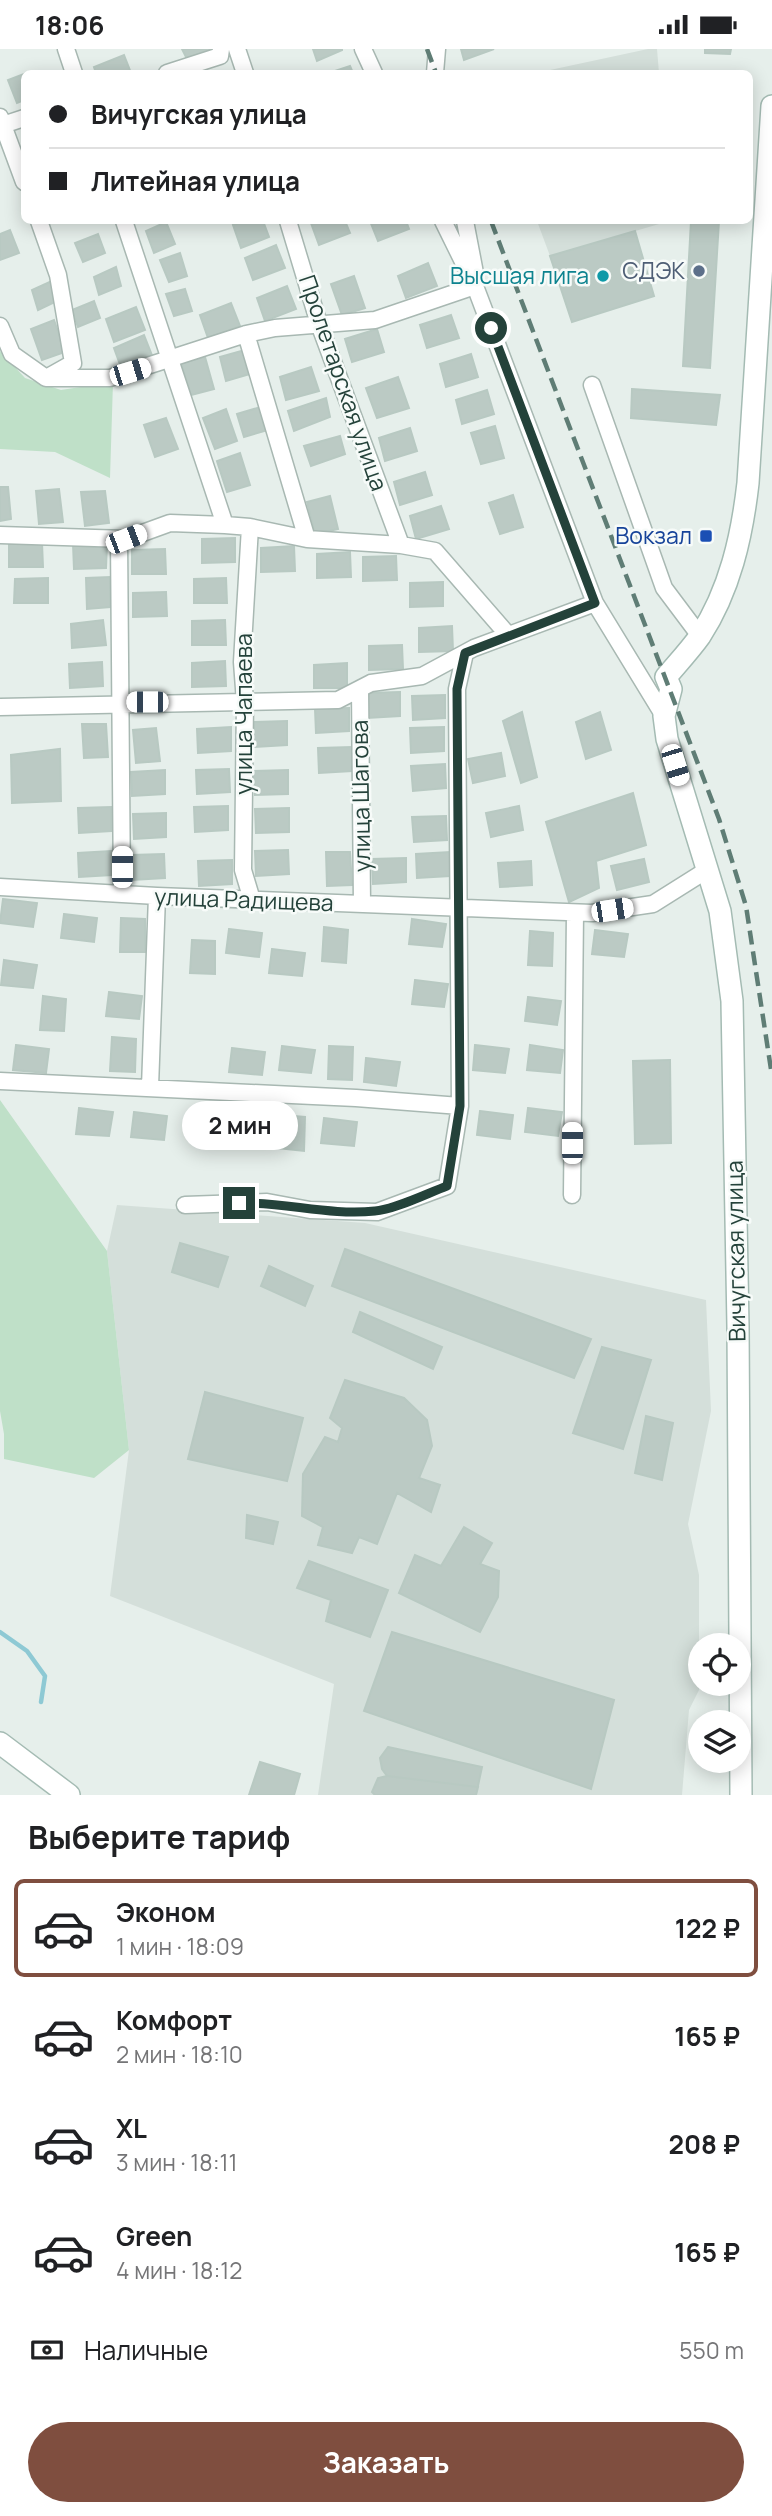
<!DOCTYPE html>
<html lang="ru">
<meta charset="utf-8">
<style>
body{margin:0;font-family:Manrope,sans-serif;background:#f6f6f6;color:#202124;height:100vh;display:flex;flex-direction:column;font-size:26px;white-space:nowrap}
*{box-sizing:border-box;margin:0}
p{font-size:23px;color:#757577}
.icon{flex:none;width:38px;height:38px;fill:none;stroke:currentColor;stroke-width:2;stroke-linecap:round;stroke-linejoin:round}
.map{position:relative;height:1746px;overflow:hidden}
.sheet{display:flex;flex-direction:column;background:#fff;flex:1}
.sheet>*{flex:none}
.banner{position:absolute;left:21px;top:21px;width:732px;height:154px;border-radius:10px;box-shadow:0 4px 18px #0003;display:grid;align-content:center;height:154px;padding:0 28px;background:#fff}
.controls{position:absolute;left:688px;top:1584px;display:grid;gap:14px}
.controls a{display:grid;place-items:center;width:63px;height:63px;border-radius:50%;background:#fff;box-shadow:0 4px 18px #0003;font-size:35px}
.end{position:absolute;width:32px;height:32px;margin:-16px;border:9px solid #24423a;background:#fff;box-shadow:0 0 0 4px #fff}
.from{border-radius:50%}
.bubble{position:absolute;height:49px;border-radius:24px;background:#fff;box-shadow:0 4px 18px #0003;font-size:23px;font-weight:700;line-height:49px;text-align:center}
.car{position:absolute;width:21px;height:42px;margin:-21px -10px;border-radius:9px;box-shadow:0 0 5px 2px #0007;background:linear-gradient(#fff 24%,#345 0 40%,#fff 0 76%,#345 0 86%,#fff 0)}
.banner b{display:flex;align-items:center;gap:24px;height:66px;font-size:26px}
.banner b+b{border-top:2px solid #e0e0e0}
.banner i{width:18px;height:18px;background:#202124}
ul{padding:0;list-style:none}
li{display:flex;align-items:center;gap:21px;height:98px;margin:0 14px 10px;padding:0 14px;border:4px solid transparent;border-radius:10px}
li div{flex:1}
li b{display:block;font-size:26px}
li em{font-style:normal;font-weight:700}
li.selected{border-color:#7f4e3f}
li>.icon{width:63px;height:63px;stroke-width:1.5}
h2{padding:0 28px;font-size:32px;line-height:84px}
.pay{display:flex;align-items:center;gap:18px;height:77px;padding:0 28px;font-size:26px}
.pay p{margin-inline-start:auto}
.primary-button{display:flex;gap:14px;margin-top:auto;padding:14px 28px}
.primary-button a{flex:1;height:80px;border-radius:42px;background:#7f4e3f;color:#fff;font-size:28px;font-weight:700;line-height:80px;text-align:center}
.status{display:flex;justify-content:space-between;align-items:center;height:49px;padding:0 35px;background:#fff;direction:ltr}
.status svg{height:19px;fill:currentColor}
.map>svg:first-child{display:block}
.built{fill:#d4dfda}
.green{fill:#bfe0c8}
.lines{fill:none;stroke-linecap:round;stroke-linejoin:round}
.stream{stroke:#8ec9d4;stroke-width:4.5}
.building{fill:#bbcac4;stroke:#b8c9c2;stroke-width:2}
.minor-casing{stroke:#a8b8b2;stroke-width:19}
.secondary-casing{stroke:#a4bbb3;stroke-width:24}
.minor{stroke:#fff;stroke-width:16}
.secondary{stroke:#fff;stroke-width:21}
.rail{stroke:#5f7d75;stroke-width:4.5;stroke-dasharray:14 7;stroke-linecap:butt}
.route{stroke:#24423a;stroke-width:9}
.service-dot{fill:#5c6f8a;stroke:#f7fbf9;stroke-width:2.5}
.culture-dot{fill:#0f9aa8;stroke:#f7fbf9;stroke-width:2.5}
.transit-dot{fill:#1a4fb4;stroke:#f7fbf9;stroke-width:2.5}
.labels{text-anchor:middle;stroke-width:5;stroke-linejoin:round;paint-order:stroke}
.service-label{font-size:23px;fill:#4e5e75;stroke:#f7fbf9;text-anchor:end}
.culture-label{font-size:23px;fill:#0d838f;stroke:#f7fbf9;text-anchor:end}
.street-label{font-size:23px;fill:#24423a;stroke:#f7fbf9}
.transit-label{font-size:23px;fill:#164399;stroke:#f7fbf9;text-anchor:end}
</style>
<div class="status"><b>18:06</b><svg viewBox="0 0 49 12"><path d="M0 12V9h3v3zM5 12V6h3v6zM10 12V3h3v9zM15 12V0h3v12zM26 1h20v11H26zM47 4h2v5h-2z"/></svg></div>
<div class="map">
<svg width="772" height="1746" viewBox="0 0 772 1746">
<rect width="100%" height="100%" fill="#e6efeb"/>
<path class="built" d="M648,0H657L659,24H536Z
M537,172H666V173L550,207Z
M117,1156L365,1174L706,1251L711,1362L688,1475L699,1526V1641L689,1661L682,1746H318L334,1635L110,1547L129,1401L107,1202Z"/>
<path class="green" d="M0,302L25,329L61,341L113,333L110,429L55,403L0,400Z
M0,1051L107,1202L129,1401L94,1429L4,1410V1385L0,1362Z"/>
<g class="lines">
<path class="stream" d="M0,1583L27,1602L45,1627L41,1653"/>
</g>
<path class="building" d="M182,0H210L187,10Z
M313,0H342V1L317,12Z
M461,0H494L464,11Z
M705,0H731L730,5L705,4Z
M124,6L131,24H96L94,18Z
M350,17L353,24H329Z
M24,25V51L17,54L8,31Z
M246,172H263L269,188L241,199L233,176Z
M316,172H345L350,184L319,196L311,174Z
M370,172H406L409,180L378,192Z
M691,172H719L710,319L683,317Z
M166,173L175,195L154,204L146,182Z
M10,181L19,204L0,211V185Z
M635,182L654,247L572,273L550,207Z
M98,185L105,204L83,213L75,194Z
M276,196L285,219L253,231L245,209Z
M180,204L187,227L169,233L160,211Z
M428,214L437,237L406,249L398,227Z
M116,218L121,237L99,246L94,228Z
M354,227L365,259L342,266L331,235Z
M52,232L57,252L38,261L32,241Z
M287,237L296,260L265,272L257,249Z
M185,240L192,262L174,267L166,245Z
M94,252L100,269L78,278L72,261Z
M231,254L240,277L208,289L200,266Z
M136,258L145,281L114,293L106,270Z
M451,266L459,289L427,299L420,276Z
M54,271L65,303L42,311L31,280Z
M377,280L384,303L352,313L345,290Z
M144,286L153,309L122,321L114,299Z
M245,301L253,324L226,332L220,308Z
M471,305L478,328L446,338L440,315Z
M205,308L214,340L191,346L181,314Z
M311,318L319,342L286,351L280,328Z
M398,328L409,359L377,369L366,339Z
M632,340L720,346L716,376L631,369Z
M487,341L494,365L462,375L456,351Z
M326,349L330,368L294,382L288,362Z
M264,357L271,380L244,388L237,365Z
M226,360L237,392L215,400L203,369Z
M166,369L178,400L155,408L144,376Z
M495,377L504,409L481,415L471,384Z
M410,379L417,402L385,412L379,389Z
M340,387L345,405L311,417L304,397Z
M240,404L250,436L227,443L217,412Z
M425,423L432,446L400,456L394,433Z
M0,438H8L11,470L0,472Z
M59,440L63,473L39,475L36,442Z
M105,442L109,474L85,477L81,443Z
M513,446L523,478L500,485L489,454Z
M330,447L338,480L315,485L307,453Z
M441,457L449,480L416,490L410,467Z
M235,489V513L202,514V490Z
M42,494L43,518H9V495Z
M73,495H107L106,519L74,520Z
M294,497L295,522L261,523V499Z
M165,500L166,525H132V501Z
M350,503L351,528L317,529V505Z
M396,507L397,531L363,532V508Z
M110,528V558L87,560L86,529Z
M48,529V554H14L15,530Z
M226,529L227,554H194V530Z
M443,533V557L410,558V534Z
M166,543L167,567L133,568V544Z
M103,571L106,596L72,599L71,575Z
M225,571L226,596H192V572Z
M452,577L453,602L419,603V579Z
M402,596L403,620L369,621V597Z
M225,612L226,637L192,638V614Z
M102,613L103,637L70,639L69,615Z
M347,614V639H314V616Z
M400,643V667L367,669L366,644Z
M445,646V669L413,671L412,647Z
M349,659V682L316,684L315,660Z
M522,663L537,728L521,734L503,672Z
M600,663L611,701L586,710L576,673Z
M287,672V696L254,698V673Z
M82,675H106L108,708L84,709Z
M231,678V702L198,704L197,680Z
M444,678V702L411,704L410,679Z
M156,679L160,712L136,714L133,681Z
M352,698V722L319,724L318,699Z
M60,700L61,752L12,754L11,706Z
M501,704L505,727L473,734L468,710Z
M445,715L446,739L413,742L411,717Z
M229,720L230,743L197,745L196,721Z
M165,721V745L132,747L131,723Z
M288,721V745L255,746L254,722Z
M633,744L646,796L596,812L599,839L569,853L546,773Z
M228,757V781L195,783L194,758Z
M519,757L523,781L491,788L486,764Z
M111,758V782L79,784L78,759Z
M289,759V783L256,784L255,760Z
M166,764V788L134,790L133,765Z
M446,767L447,791L414,793L412,768Z
M288,801L289,825L256,827L255,802Z
M111,802L112,826L79,828L78,804Z
M326,803H350L352,836L327,837Z
M450,803V827L417,829L416,805Z
M164,805L165,829L132,831L131,806Z
M406,809V833L373,835L372,810Z
M644,810L649,833L617,841L611,817Z
M232,811V835L199,837L198,812Z
M531,812L532,836L500,838L498,814Z
M3,850L37,854L33,878L0,874Z
M64,865L97,869L94,893L61,889Z
M121,869L145,870V903H120Z
M412,870L446,875L442,898L409,895Z
M324,878L348,881L346,914L322,912Z
M229,880L262,884L259,908L226,904Z
M595,881L628,885L624,908L592,905Z
M530,882L553,884L552,917L528,916Z
M192,891L215,892V925L190,924Z
M272,900L305,904L302,927L269,924Z
M4,911L37,916L33,939L1,936Z
M415,931L448,935L444,958L412,955Z
M109,943L142,947L139,970L106,967Z
M43,947L66,950L64,982L40,981Z
M528,948L561,952L557,976L525,972Z
M112,988L136,990L135,1023L110,1022Z
M16,996L49,1000L46,1024L13,1021Z
M475,996L509,1000L505,1024L473,1021Z
M530,996L563,1001L560,1024L527,1021Z
M282,997L315,1001L311,1024L279,1021Z
M329,997L353,998L352,1031L328,1030Z
M232,999L265,1003L262,1026L229,1023Z
M366,1009L400,1013L396,1037L364,1033Z
M670,1011L671,1094L635,1095L633,1012Z
M195,1058L219,1062L216,1095L190,1091Z
M241,1058L265,1062L262,1095L237,1092Z
M79,1059L113,1063L109,1087L76,1085Z
M528,1059L562,1063L558,1087L525,1083Z
M480,1062L513,1066L510,1090L477,1086Z
M134,1063L167,1067L164,1091L131,1088Z
M281,1066L305,1068L304,1102L278,1099Z
M324,1069L357,1073L354,1097L321,1094Z
M180,1194L228,1208L218,1238L172,1223Z
M345,1200L591,1290L574,1329L332,1237Z
M269,1217L313,1237L305,1257L261,1237Z
M360,1263L442,1298L433,1320L353,1283Z
M602,1298L651,1311L623,1400L573,1384Z
M345,1331L404,1349L427,1371L432,1397L419,1429L440,1436L431,1463L397,1444L377,1495L359,1488L352,1504L318,1496L323,1478L302,1467L303,1425L325,1388L338,1393L342,1379L330,1369Z
M205,1343L303,1369L287,1432L188,1410Z
M646,1367L673,1374L662,1431L635,1424Z
M247,1466L278,1473L273,1495L246,1489Z
M464,1478L492,1494L480,1515L499,1522L498,1548L480,1583L399,1544L415,1506L441,1517Z
M309,1512L388,1541L370,1588L326,1572L331,1551L297,1539Z
M392,1583L614,1651L591,1740L364,1662Z
M388,1698L482,1718L476,1746H375L372,1743L378,1729L387,1727L382,1720L380,1709Z
M260,1713L300,1725L294,1746H249Z
M387,1727L478,1738L476,1746H375L372,1743L378,1729Z"/>
<g class="lines">
<defs>
<path id="minor" d="M66,0L74,24
M237,0L245,24
M363,0L374,24
M167,24L220,7L221,0
M435,24L437,0
M0,68L24,133
M0,77L24,69
M39,172L58,226L73,314L48,328
M124,172L225,476
M288,172L319,275L401,496
M443,172L475,237L595,554L664,667
M465,172L475,224
M0,277L12,305L46,329H110L246,285L275,279L375,271L475,237
M246,285L307,490
M592,336L664,539L700,587
M250,478L242,613L245,653L243,821L252,851
M0,486L126,490L170,474L225,476L250,478L307,490L401,496L435,502L508,586
M119,490L122,845
M360,640L362,855
M0,658L338,651L371,634L422,627L474,599L595,554
M0,838L157,847L592,864L653,855L707,821
M0,1032L356,1049L460,1057L457,640L465,604
M150,1038L157,847
M572,1146L575,864
M185,1156L267,1153L310,1161L377,1163L447,1137L460,1057"/>
<path id="secondary" d="M0,1694L69,1746
M741,1746L738,1278L732,952L720,862L667,690L664,667L671,640L666,628C677,615 690,601 700,587C730,541 742,487 748,434L772,57"/>
</defs>
<use href="#minor" class="minor-casing"/>
<use href="#secondary" class="secondary-casing"/>
<use href="#minor" class="minor"/>
<use href="#secondary" class="secondary"/>
<path class="rail" d="M427,0L436,24
M491,172L719,770L746,857L772,1027"/>
</g>
<g class="lines">
<path class="route" d="M239,1154C285,1153 330,1167 375,1162C394,1161 428,1144 447,1137L460,1057L457,640L465,604L595,554L491,279"/>
</g>
<circle class="service-dot" cx="699" cy="222" r="7"/>
<circle class="culture-dot" cx="603" cy="227" r="7"/>
<rect class="transit-dot" x="699" y="480" width="14" height="14" rx="3.5"/>
<g class="labels">
<g class="service-label">
<text x="685" y="230">СДЭК</text>
</g>
<g class="culture-label">
<text x="589" y="235">Высшая лига</text>
</g>
<g class="street-label">
<text transform="translate(343 334) rotate(71)" y="8">Пролетарская улица</text>
<text transform="translate(244 665) rotate(-90)" y="8">улица Чапаева</text>
<text transform="translate(361 747) rotate(-91)" y="8">улица Шагова</text>
<text transform="translate(244 851) rotate(2)" y="8">улица Радищева</text>
<text transform="translate(736 1202) rotate(-91)" y="8">Вичугская улица</text>
</g>
<g class="transit-label">
<text x="692" y="495">Вокзал</text>
</g>
</g>
</svg>
<div class="controls">
<a><svg class="icon" aria-label="locate" viewBox="0 0 24 24"><circle cx="12" cy="12" r="6"/><path d="M12 2v4M12 18v4M2 12h4M18 12h4"/></svg></a>
<a><svg class="icon" aria-label="layers" viewBox="0 0 24 24"><path d="M12 4l9 5-9 5-9-5zM3 14l9 5 9-5"/></svg></a>
</div>
<i class="end from" style="left:491px;top:279px"></i>
<i class="end" style="left:239px;top:1154px"></i>
<div class="bubble" style="left:182px;top:1052px;width:116px">2 мин</div>
<i class="car" style="left:130px;top:323px;rotate:73deg"></i>
<i class="car" style="left:126px;top:490px;rotate:69deg"></i>
<i class="car" style="left:147px;top:653px;rotate:270deg"></i>
<i class="car" style="left:675px;top:716px;rotate:163deg"></i>
<i class="car" style="left:122px;top:818px;rotate:0deg"></i>
<i class="car" style="left:612px;top:861px;rotate:81deg"></i>
<i class="car" style="left:572px;top:1094px;rotate:0deg"></i>
<div class="banner">
<b><i class="from"></i>Вичугская улица</b>
<b><i></i>Литейная улица</b>
</div>
</div>
<section class="sheet">
<h2>Выберите тариф</h2>
<ul>
<li class="selected"><svg class="icon" aria-label="car" viewBox="0 0 24 24"><path d="M5 17H2v-5l4-1 3-4h7l3 4 3 1v5h-3M9 17h6M6 11h13"/><circle cx="7" cy="17" r="2"/><circle cx="17" cy="17" r="2"/></svg><div><b>Эконом</b><p>1 мин · 18:09</p></div><em>122 ₽</em></li>
<li><svg class="icon" aria-label="car" viewBox="0 0 24 24"><path d="M5 17H2v-5l4-1 3-4h7l3 4 3 1v5h-3M9 17h6M6 11h13"/><circle cx="7" cy="17" r="2"/><circle cx="17" cy="17" r="2"/></svg><div><b>Комфорт</b><p>2 мин · 18:10</p></div><em>165 ₽</em></li>
<li><svg class="icon" aria-label="car" viewBox="0 0 24 24"><path d="M5 17H2v-5l4-1 3-4h7l3 4 3 1v5h-3M9 17h6M6 11h13"/><circle cx="7" cy="17" r="2"/><circle cx="17" cy="17" r="2"/></svg><div><b>XL</b><p>3 мин · 18:11</p></div><em>208 ₽</em></li>
<li><svg class="icon" aria-label="car" viewBox="0 0 24 24"><path d="M5 17H2v-5l4-1 3-4h7l3 4 3 1v5h-3M9 17h6M6 11h13"/><circle cx="7" cy="17" r="2"/><circle cx="17" cy="17" r="2"/></svg><div><b>Green</b><p>4 мин · 18:12</p></div><em>165 ₽</em></li>
</ul>
<div class="pay"><svg class="icon" aria-label="cash" viewBox="0 0 24 24"><path d="M3 7h18v10H3z"/><circle cx="12" cy="12" r="2"/></svg>Наличные<p>550 m</p></div>
<div class="primary-button"><a>Заказать</a></div>
</section>
